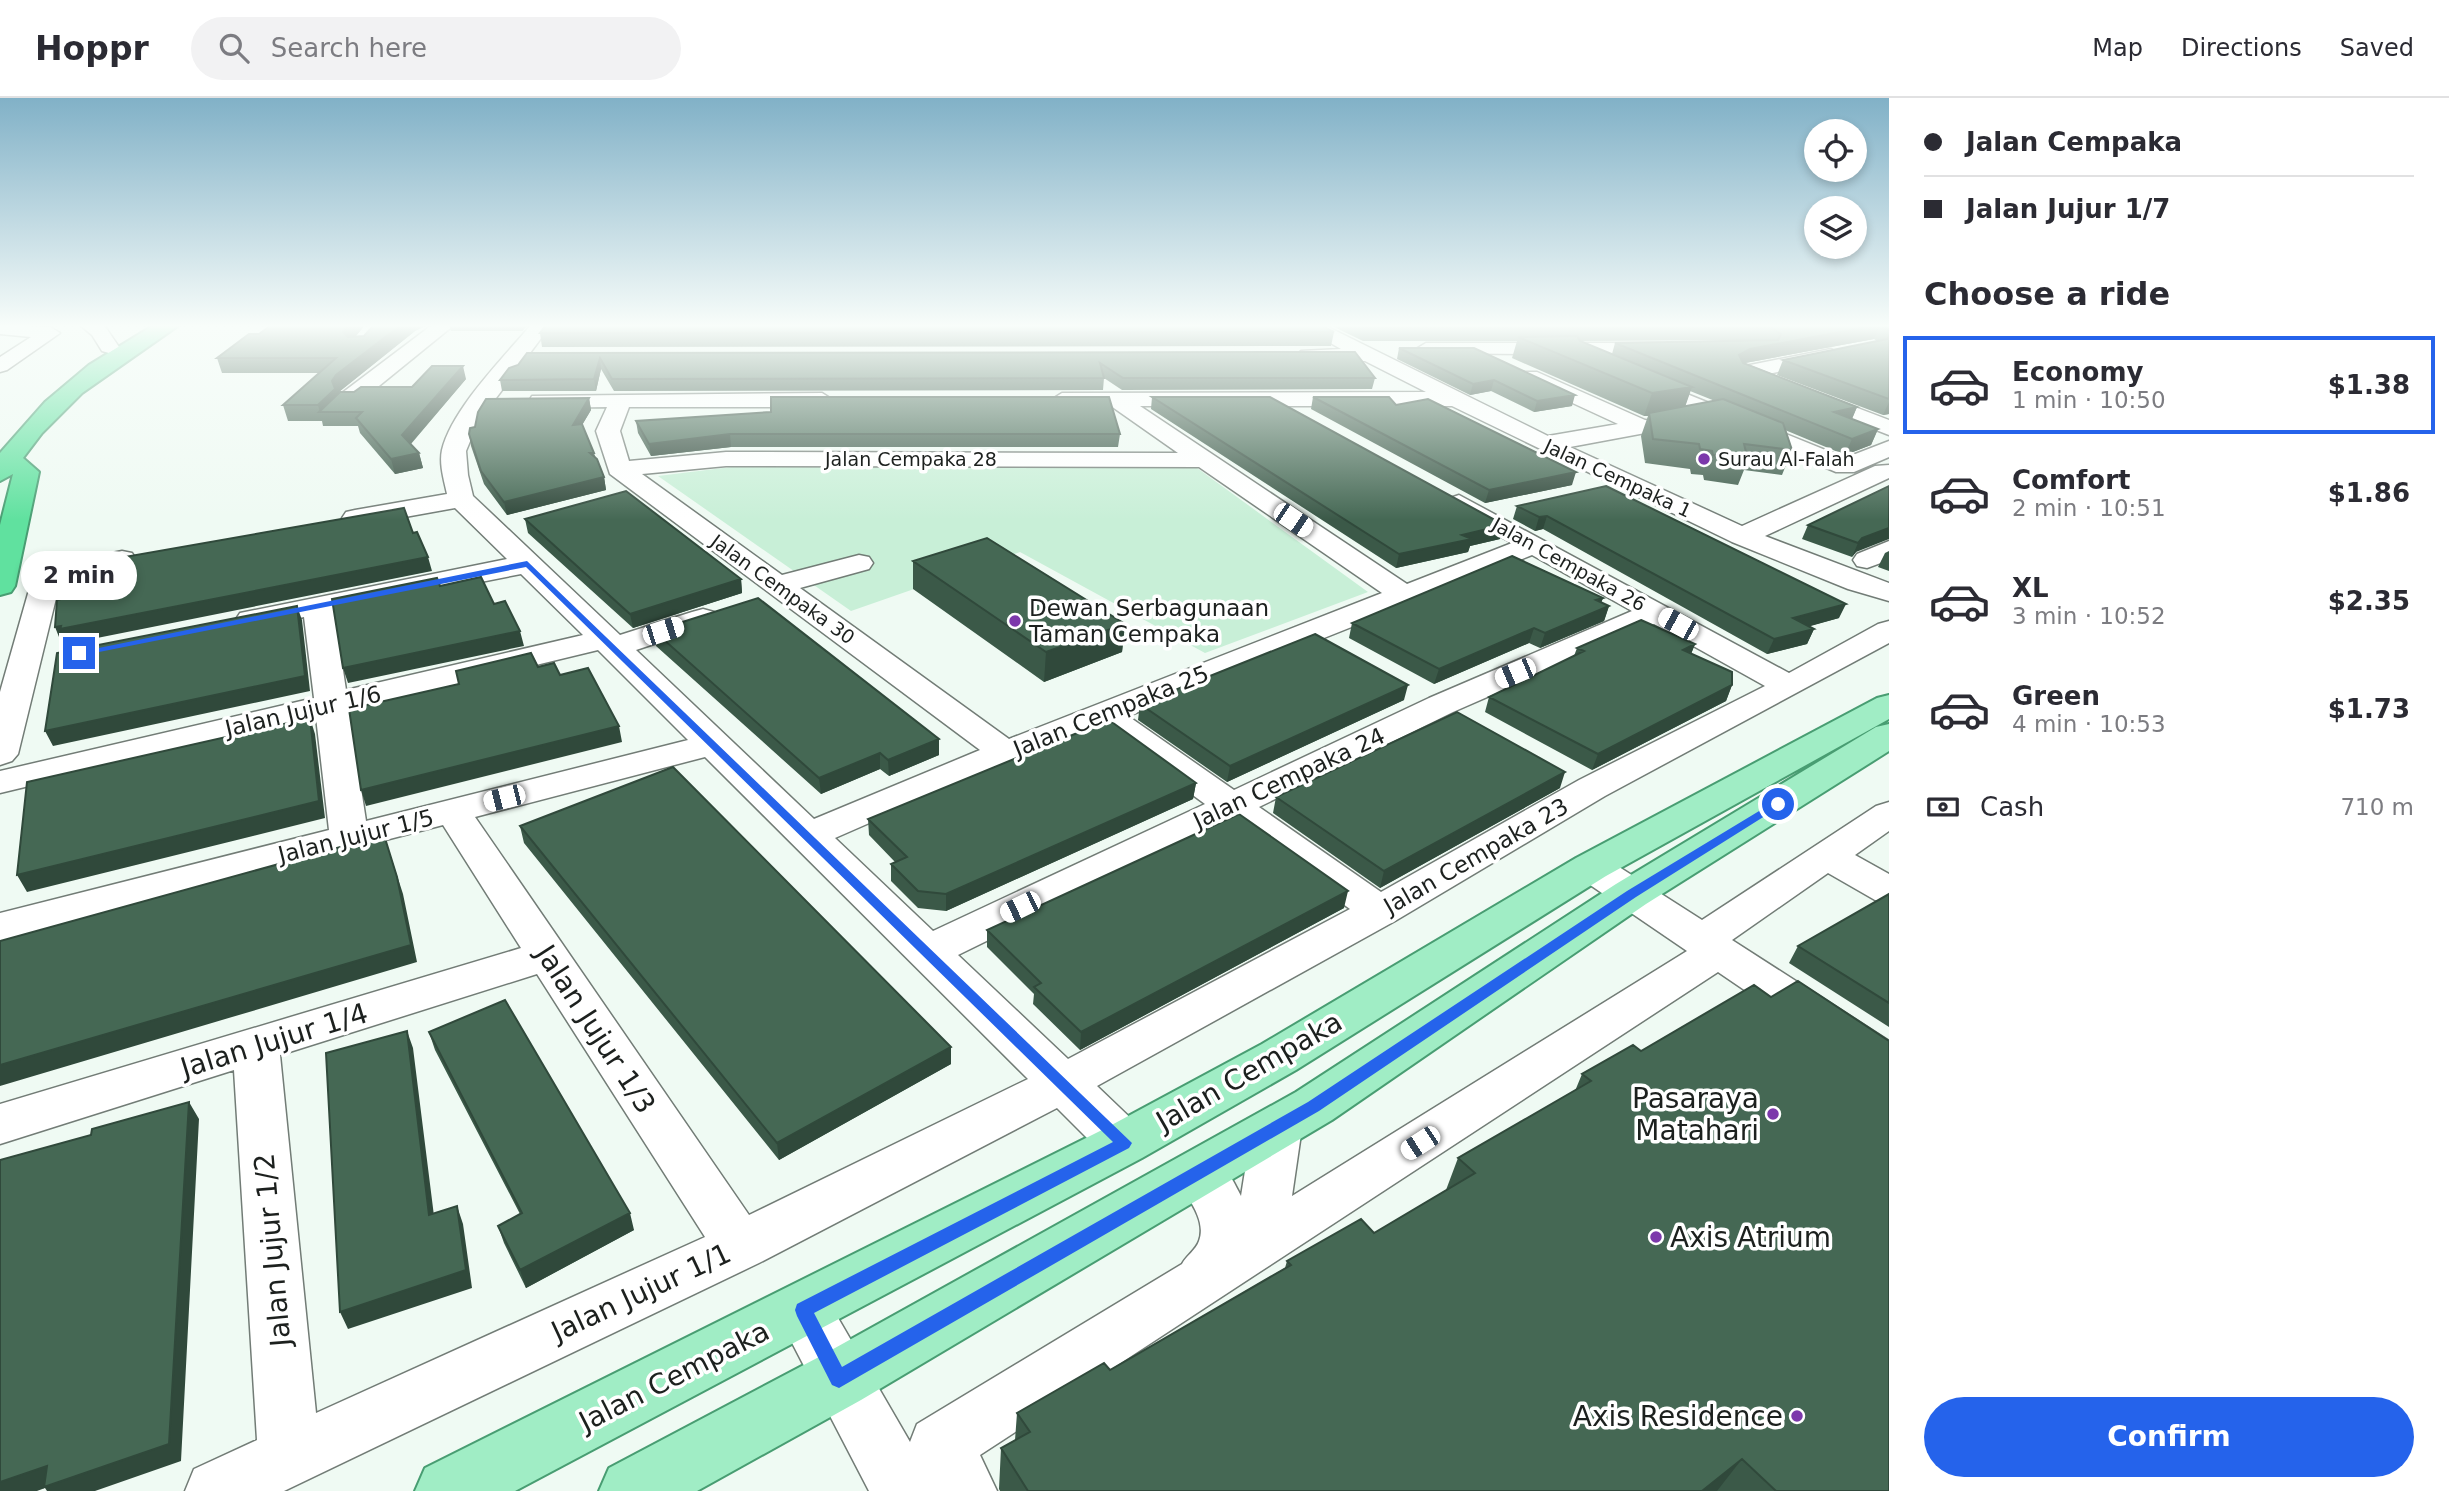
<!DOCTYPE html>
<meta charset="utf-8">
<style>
body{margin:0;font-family:"DejaVu Sans",sans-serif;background:#f2f2f3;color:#2b2b33;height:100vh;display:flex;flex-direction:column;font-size:26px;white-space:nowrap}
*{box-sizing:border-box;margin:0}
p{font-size:23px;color:#7c7c81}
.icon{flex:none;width:38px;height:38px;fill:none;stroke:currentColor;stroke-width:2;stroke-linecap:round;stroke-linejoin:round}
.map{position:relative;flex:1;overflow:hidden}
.drawer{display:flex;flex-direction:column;background:#fff;width:560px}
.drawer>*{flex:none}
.hud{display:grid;align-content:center;height:154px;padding:0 35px;background:#fff}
.buttons{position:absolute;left:1804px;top:21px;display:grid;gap:14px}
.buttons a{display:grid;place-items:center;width:63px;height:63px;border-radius:50%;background:#fff;box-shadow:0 4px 10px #0003;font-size:35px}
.end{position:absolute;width:32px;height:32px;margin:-16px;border:9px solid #2563eb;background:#fff;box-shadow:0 0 0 4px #fff}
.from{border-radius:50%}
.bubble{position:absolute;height:49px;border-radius:24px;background:#fff;box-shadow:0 4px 10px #0003;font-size:23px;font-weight:600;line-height:49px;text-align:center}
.car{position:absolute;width:21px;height:42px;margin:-21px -10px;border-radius:9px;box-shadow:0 0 5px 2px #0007;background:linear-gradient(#fff 24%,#345 0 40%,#fff 0 76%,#345 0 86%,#fff 0)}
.hud b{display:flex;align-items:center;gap:24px;height:66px;font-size:26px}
.hud b+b{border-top:2px solid #e1e1e2}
.hud i{width:18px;height:18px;background:#2b2b33}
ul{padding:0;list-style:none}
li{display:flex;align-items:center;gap:21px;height:98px;margin:0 14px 10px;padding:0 21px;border:4px solid transparent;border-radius:0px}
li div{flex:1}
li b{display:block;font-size:26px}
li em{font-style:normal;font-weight:600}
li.current{border-color:#2563eb}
li>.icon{width:63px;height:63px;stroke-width:1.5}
h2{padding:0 35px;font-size:32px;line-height:84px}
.pay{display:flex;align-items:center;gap:18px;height:77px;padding:0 35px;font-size:26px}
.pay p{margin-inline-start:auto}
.action{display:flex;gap:14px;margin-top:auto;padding:14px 35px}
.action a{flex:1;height:80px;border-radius:42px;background:#2563eb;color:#fff;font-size:28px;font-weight:600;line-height:80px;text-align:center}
header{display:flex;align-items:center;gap:42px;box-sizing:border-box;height:98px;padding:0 35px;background:#fff;border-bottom:2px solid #e1e1e2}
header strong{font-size:33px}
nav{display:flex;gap:38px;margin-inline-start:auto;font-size:24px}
.search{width:490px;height:63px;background:#f2f2f3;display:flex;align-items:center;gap:18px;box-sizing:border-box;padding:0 24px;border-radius:38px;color:#7c7c81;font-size:26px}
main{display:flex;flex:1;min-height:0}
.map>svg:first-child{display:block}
.green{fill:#c8efd7}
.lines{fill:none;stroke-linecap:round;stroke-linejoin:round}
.minor-casing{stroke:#727c76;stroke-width:3}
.major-casing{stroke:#489d72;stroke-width:4}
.highway-casing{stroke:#489d72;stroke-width:4}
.minor{fill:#fff;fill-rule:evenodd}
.major{fill:#a0edc5;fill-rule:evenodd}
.highway{fill:#60e19f;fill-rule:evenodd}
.wall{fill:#3b5948;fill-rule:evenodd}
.shaded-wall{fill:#30493b}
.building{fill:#456854;stroke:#30493b;stroke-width:2}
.route{fill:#2563eb}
.poi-dot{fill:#7c38ab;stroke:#fff;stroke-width:2.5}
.labels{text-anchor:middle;stroke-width:7;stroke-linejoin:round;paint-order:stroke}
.far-street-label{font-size:19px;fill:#1c201e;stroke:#fff}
.far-poi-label{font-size:19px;fill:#1c201e;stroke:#fff;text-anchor:start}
.poi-label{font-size:23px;fill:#1c201e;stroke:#fff;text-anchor:start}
.street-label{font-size:23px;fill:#1c201e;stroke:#fff}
.near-street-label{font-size:28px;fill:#1c201e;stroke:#fff}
.near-poi-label{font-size:28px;fill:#1c201e;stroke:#fff;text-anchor:end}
</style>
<header>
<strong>Hoppr</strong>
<div class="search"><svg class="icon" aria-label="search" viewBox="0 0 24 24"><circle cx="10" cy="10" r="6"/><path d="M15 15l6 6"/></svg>Search here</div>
<nav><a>Map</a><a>Directions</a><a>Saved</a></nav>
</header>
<main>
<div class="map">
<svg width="1889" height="1393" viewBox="0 0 1889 1393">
<rect width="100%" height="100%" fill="#effaf3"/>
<path class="green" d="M731,369L1197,370L1368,494L1205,555L1020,454L851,513L658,378Z"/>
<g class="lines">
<defs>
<path id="minor" d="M0,227L50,229L60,235L7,272L0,274V259L31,239L0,236Z
M80,227H104L119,249L109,255L102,253L92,237Z
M432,227H454L358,305H342L339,300L342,295Z
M531,227H551L478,324L466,353L468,377L473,398L620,537L692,514L703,511L714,514L718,520L714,526L636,552L814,721L980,652L610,376L596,333L607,309L540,310L532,308L529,303L532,298L822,295L833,302L822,309H629L620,333L629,363L726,354L1178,355L1111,308L1062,309L1051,302L1062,295L1426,294L1365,263L1301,261L1298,257L1301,253L1341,251L1299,227H1324L1548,338L1618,326L1523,282L1519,278L1523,274H1537L1645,322L1656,323L1659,328L1656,333L1570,349L1742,428L1875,368L1889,367V380L1765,438L1889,485V503L1848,491L1732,444L1452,308H1140L1407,486L1512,445L1450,410L1446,405L1450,400L1459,397L1789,575L1878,526L1889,523V545L1605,698L1395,823L1097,988L1142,1031L1149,1045L1142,1059L1124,1065L1106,1059L1057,1010L759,1165L284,1393H185L194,1371L257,1342L234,972L0,1046V1006L521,850L443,727L0,843V815L329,732L316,619L0,695V673L314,600L304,519L251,530L240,527L236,521L240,515L507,461L455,410L355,428L346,426L342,420L346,414L355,412L447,396C444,382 439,366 442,352C452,311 503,260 531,227ZM726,368L1199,369L1382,495L1009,641L800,490L869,471L873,465L869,459L859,457L782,477L642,376ZM1532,457L1632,513L1429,600L1234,692L1128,618ZM521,476L583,537L346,592L334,513ZM1654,526L1765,588L1579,682L1381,794L1259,709L1453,614ZM598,552L688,642L366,723L349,612ZM1100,629L1205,706L933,833L835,740L947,691ZM705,659L1028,981L749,1117L475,719ZM1229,724L1350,811L1068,961L958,857ZM537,876L705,1139L316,1315L280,957Z
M1426,245H1661L1671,251L1661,257L1419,255L1416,251Z
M1831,251L1841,257L1838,261L1768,276L1889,322V337L1738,278L1735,274L1745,268Z
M1640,277L1845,360L1889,343V359L1854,374H1836L1632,288L1629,283L1632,278Z
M1889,443V462L1867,470L1857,468L1853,462L1857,456Z
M122,453L132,455L136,461L132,467L66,481L59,488L18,656L12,663L0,667V594L31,485L47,468Z
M1889,704V733L1855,757L1889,776V806L1875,802L1828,775L1732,842L1889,943V984L1872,979L1718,874L980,1357L997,1393H869L775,1212L783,1194L803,1186L823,1194L910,1344L917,1326L1182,1166C1186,1158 1196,1152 1199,1143C1208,1119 1182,1094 1173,1075L1180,1060C1215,1048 1226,1068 1241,1098L1252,1029L1260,1015L1277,1009L1294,1015L1302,1029L1292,1098L1687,853L1577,778L1571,769L1577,760L1591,756L1605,760L1702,822L1876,708Z"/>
<path id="major" d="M1889,597V621L1606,778L1296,972L1142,1060L515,1393H415L425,1370L1106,1030L1262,946L1576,760L1877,600Z
M1889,626V653L1646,806L1332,1022L861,1302L697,1393H599L609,1370L817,1260L1296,994L1616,786L1876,629Z"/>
<path id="highway" d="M154,227H179L82,295L42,335L23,360L39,374L15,488L11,494L0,497V427L13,376L0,383V355L45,304L89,267Z"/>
</defs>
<use href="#minor" class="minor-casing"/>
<use href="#major" class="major-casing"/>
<use href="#highway" class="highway-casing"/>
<use href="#minor" class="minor"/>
<use href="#major" class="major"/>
<use href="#highway" class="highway"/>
</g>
<path class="wall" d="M271,227H365L355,239L364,238L374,227H427L415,233L339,294L412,289L466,281L411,346L419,355L423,370L395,376L360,335L358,328H323L322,323H288L283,307L319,275H222L217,260L259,236Z
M449,227H528L522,233H451Z
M1330,227H1889V316L1883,317L1777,277L1783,262L1877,243L1874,241L1745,265L1857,309L1852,321L1878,331L1871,347L1845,357L1785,332L1792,352L1782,377L1744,372L1738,387L1704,382L1703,377L1691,376L1690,371L1645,365L1641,338L1648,318H1644L1512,260L1517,243H1363ZM1746,242L1615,245L1612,256L1581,243ZM1690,293L1715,303L1685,308Z
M1334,234L1331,248L542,249L540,235Z
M1399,250L1572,308L1534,314L1491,293L1470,297L1397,261Z
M1355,254L1375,280L1372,291L1122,292L1104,280L1103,292L614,293L601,271L596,293H502L500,282L518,267L527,255Z
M1152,299L1500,441L1470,448L1468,454L1396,470L1151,311Z
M1313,299L1396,307L1572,387L1485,405L1311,311Z
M589,300L591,312L582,327L604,379L606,392L507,417L484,386L471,348L469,336L475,329Z
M636,323L1120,336L1118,349H731L651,358L638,335Z
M1889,388L1856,454L1852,459L1802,441L1808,427Z
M1517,408L1839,520L1809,528L1814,531L1807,546L1767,556L1543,431L1535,433L1513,421Z
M525,421L741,481L742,495L633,530L528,435Z
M1889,453V473L1878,469L1885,455Z
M913,463L1125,526L1122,554L1044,584L913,491Z
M1603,500L1601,505L1609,508L1604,523L1540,550L1529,545L1434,586L1349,540L1352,525Z
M654,533L939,641V657L889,678L880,671L821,696L656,548Z
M1695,546L1691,556L1732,587L1726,603L1592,672L1485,614L1489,599L1574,558L1577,550Z
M1404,602L1227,684L1138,622L1140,606Z
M1196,685L1193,701L946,813L918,810L891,783V766L895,764L869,737L868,721Z
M1560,690L1380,790L1273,715L1276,699Z
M520,728L951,949V966L779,1062L524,745Z
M1889,796V929L1789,865L1798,848Z
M1344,810L1080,952L1033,906L1034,896L987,849V832Z
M429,934L634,1132L526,1190L504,1145L498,1128L520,1116L435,952Z
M1633,947L1889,1393H1000L999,1391L1001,1350L1015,1342L1017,1315L1110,1272L1285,1170L1287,1163L1374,1135L1446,1092L1458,1060L1575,993L1582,976Z"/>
<path class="shaded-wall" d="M349,227H365L347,249L343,234Z
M401,227H427L415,233L340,293L337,298L320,314L318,307L336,277Z
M521,227H528L522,233Z
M1877,227H1880L1874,241L1745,265L1734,272L1739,257L1750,251Z
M600,260L601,271L596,293L594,281Z
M463,268L466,281L406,351L402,337Z
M1494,282L1491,293L1470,297L1473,286Z
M1692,289L1684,312L1649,315L1648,318H1644L1652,295Z
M1575,297L1572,308L1534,314L1537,303Z
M589,300L591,312L575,339L573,327Z
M1889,304V316L1883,317Z
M1857,309L1850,325L1834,314Z
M1878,331L1871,347L1845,357L1852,341Z
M730,336L731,349L651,358L649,346Z
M419,355L423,370L395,376L391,361Z
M1576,374L1572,387L1485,405L1489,392Z
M604,379L606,392L507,417L504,404Z
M1547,418L1543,431L1535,433L1539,419Z
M1504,427L1500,441L1470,448L1468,454L1396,470L1399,456L1462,437Z
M1889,430V441L1856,454L1852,459L1858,445L1862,440Z
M428,459L432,473L67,546L66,543L61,544L55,529Z
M741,481L742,495L633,530L630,516Z
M1603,500L1598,512L1609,508L1604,523L1540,550L1545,535L1596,502Z
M1846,506L1839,520L1786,535L1793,520Z
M297,508L302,522L310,593L53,648L45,633Z
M1125,526L1122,554L1044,584L1046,554Z
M1534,530L1529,545L1434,586L1439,571Z
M1814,531L1807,546L1767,556L1774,541Z
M520,533L524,548L348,585L343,570Z
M1695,546L1689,561L1683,552Z
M1408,587L1404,602L1227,684L1230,668Z
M1732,587L1726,603L1592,672L1598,656Z
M310,620L315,636L325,720L27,794L17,777Z
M619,628L622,644L366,708L361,692Z
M939,641V657L889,678L888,662Z
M880,655V671L821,696L819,680Z
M1565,674L1560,690L1380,790L1384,773Z
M1196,685L1193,701L946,813V796Z
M384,737L403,796L417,864L0,988V967Z
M1348,793L1344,810L1080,952L1081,934Z
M407,933L413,950L436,1134L429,1117Z
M951,949V966L779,1062L777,1045Z
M189,1004L199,1021L181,1363L95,1393H47L45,1390L37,1393H0V1384Z
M457,1108L463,1126L472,1190L348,1231L340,1214Z
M630,1115L634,1132L526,1190L520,1172Z
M1742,1361L1717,1393H1702Z"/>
<path class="building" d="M271,227H349L343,234L348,239L364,238L374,227H401L336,277L332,283L335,291L318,307H283L336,260H217L249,236H259Z
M546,227H1321L1334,234L540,235Z
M1361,227H1877L1750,251L1739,257L1743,265L1857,309L1834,314L1878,331L1852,341L1615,245L1778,242L1781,236L1768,228L1365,229Z
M1881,227H1889V232Z
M1577,238L1580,243L1692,289L1652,295L1518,239Z
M1889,238V301L1783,262L1887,241Z
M1399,250H1474L1575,297L1537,303L1494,282L1473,286Z
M1355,254L1375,280H1123L1100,265L1104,280L612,281L600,260L594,281L500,282L509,270L518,267L527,255Z
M432,268H463L402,337L419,355L391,361L356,320L362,314H319L340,294H354L361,289H412Z
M771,299H1109L1120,336H730L649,346L636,323L771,314Z
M1152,299H1270L1504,427L1462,437L1472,441L1399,456Z
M1313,299H1389L1396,307L1428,301L1576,374L1489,392Z
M589,300L573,327L582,326L594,355H590L597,361L604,379L504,404L481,373L469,336L470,330L475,329L478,314L486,301Z
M1723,301L1783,325L1792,352L1744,346L1748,362L1713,357L1712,353L1700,351L1699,346L1653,341L1649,315Z
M1606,388L1846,506L1793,520L1814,531L1774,541L1547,418L1539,419L1517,408Z
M1889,388V430L1862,440L1858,445L1808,427Z
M626,393L741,481L630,516L525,421Z
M404,410L413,435L417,434L428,459L60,531L61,528L55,529L57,502L69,499L73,468Z
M987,440L1125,526L1046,554L913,463Z
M1512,458L1603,500L1596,502L1609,508L1545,535L1534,530L1439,571L1352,525Z
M481,479L494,506L505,503L520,533L343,570L332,501L437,480L440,488Z
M758,500L939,641L888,662L880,655L819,680L654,533Z
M297,508L305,578L45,633L57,555Z
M1641,522L1695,546L1683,552L1732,574V587L1598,656L1489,599L1584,553L1577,550Z
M1315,536L1408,587L1230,668L1140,606Z
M531,555L538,569L554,565L560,577L588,570L619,628L361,692L349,611L459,586L456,573Z
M1457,614L1565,674L1384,773L1276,699Z
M310,620L319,703L17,777L27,684Z
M1109,622L1196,685L946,796L918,793L891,766L907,759L868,721Z
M673,669L951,949L777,1045L520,728Z
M1239,716L1348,793L1081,934L1034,889L1041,885L987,832Z
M384,737L397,779L411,847L0,967V843Z
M1889,796V905L1798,848Z
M1798,883L1889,943V1393H1776L1742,1361L1702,1393H1028L1001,1350L1030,1334L1017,1315L1104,1265L1110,1272L1291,1167L1287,1163L1361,1121L1374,1135L1475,1075L1458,1060L1591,983L1582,976L1633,947L1641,953L1754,887L1771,899Z
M505,902L630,1115L520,1172L498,1128L522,1115L429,934Z
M407,933L429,1117L457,1108L466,1172L340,1214L326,955Z
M189,1004L169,1346L44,1389L47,1368L0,1384V1062L91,1037L92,1031Z"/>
<linearGradient id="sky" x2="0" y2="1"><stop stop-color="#81b1c7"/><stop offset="0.54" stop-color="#f8fdfa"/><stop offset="1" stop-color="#f8fdfa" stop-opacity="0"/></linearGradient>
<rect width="1889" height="422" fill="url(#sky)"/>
<path class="route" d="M527,463L1132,1045L1129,1050L814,1215L842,1269L1308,1004L1627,793L1774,704L1784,706L1636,799L1319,1013L839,1290L832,1287L797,1218L795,1212L797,1206L1113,1044L526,469L79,558L74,555Z"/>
<g class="poi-dot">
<circle cx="1704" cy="361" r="7"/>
<circle cx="1015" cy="523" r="7"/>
<circle cx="1773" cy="1016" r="7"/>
<circle cx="1656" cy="1139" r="7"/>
<circle cx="1797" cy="1318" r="7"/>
</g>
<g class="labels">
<g class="far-street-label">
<text x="911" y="368">Jalan Cempaka 28</text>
<text transform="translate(1618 380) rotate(25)" y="7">Jalan Cempaka 1</text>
<text transform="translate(1569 466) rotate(29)" y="7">Jalan Cempaka 26</text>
<text transform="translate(783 491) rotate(36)" y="7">Jalan Cempaka 30</text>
</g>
<g class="far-poi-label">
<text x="1718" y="368">Surau Al-Falah</text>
</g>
<g class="poi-label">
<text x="1029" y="518">Dewan Serbagunaan<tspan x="1029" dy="26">Taman Cempaka</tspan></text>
</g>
<g class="street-label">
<text transform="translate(303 613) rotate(-13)" y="8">Jalan Jujur 1/6</text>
<text transform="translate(1111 613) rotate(-22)" y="8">Jalan Cempaka 25</text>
<text transform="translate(1289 680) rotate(-25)" y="8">Jalan Cempaka 24</text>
<text transform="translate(356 738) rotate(-14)" y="8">Jalan Jujur 1/5</text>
<text transform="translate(1476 758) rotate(-30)" y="8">Jalan Cempaka 23</text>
</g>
<g class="near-street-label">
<text transform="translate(596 931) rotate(57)" y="10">Jalan Jujur 1/3</text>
<text transform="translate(274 942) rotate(-17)" y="10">Jalan Jujur 1/4</text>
<text transform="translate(1249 973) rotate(-30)" y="10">Jalan Cempaka</text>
<text transform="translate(272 1152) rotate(-95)" y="10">Jalan Jujur 1/2</text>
<text transform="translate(641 1194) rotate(-25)" y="10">Jalan Jujur 1/1</text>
<text transform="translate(674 1278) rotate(-27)" y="10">Jalan Cempaka</text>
</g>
<g class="near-poi-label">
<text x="1759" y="1010">Pasaraya<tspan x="1759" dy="32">Matahari</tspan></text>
<text x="1670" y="1149" text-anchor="start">Axis Atrium</text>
<text x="1783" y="1328">Axis Residence</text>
</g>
</g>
</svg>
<div class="buttons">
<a><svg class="icon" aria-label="locate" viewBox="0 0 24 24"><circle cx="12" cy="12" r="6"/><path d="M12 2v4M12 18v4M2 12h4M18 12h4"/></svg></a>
<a><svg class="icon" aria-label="layers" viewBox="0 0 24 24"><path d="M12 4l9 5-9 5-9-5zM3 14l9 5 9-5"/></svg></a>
</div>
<i class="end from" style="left:1778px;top:706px"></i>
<i class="end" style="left:79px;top:555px"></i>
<div class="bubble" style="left:21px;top:453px;width:116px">2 min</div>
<i class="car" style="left:1293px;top:422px;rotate:124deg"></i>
<i class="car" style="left:1678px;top:526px;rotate:299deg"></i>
<i class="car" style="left:663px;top:533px;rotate:72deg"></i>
<i class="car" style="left:1515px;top:575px;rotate:247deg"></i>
<i class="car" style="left:504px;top:700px;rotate:256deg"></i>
<i class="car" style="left:1020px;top:809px;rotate:244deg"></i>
<i class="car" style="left:1420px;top:1045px;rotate:237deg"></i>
</div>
<section class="drawer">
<div class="hud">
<b><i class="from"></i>Jalan Cempaka</b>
<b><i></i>Jalan Jujur 1/7</b>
</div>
<h2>Choose a ride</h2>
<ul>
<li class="current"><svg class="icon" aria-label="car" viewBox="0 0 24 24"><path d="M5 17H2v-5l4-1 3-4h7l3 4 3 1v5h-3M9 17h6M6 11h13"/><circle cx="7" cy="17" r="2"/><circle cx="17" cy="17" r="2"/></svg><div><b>Economy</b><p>1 min · 10:50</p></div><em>$1.38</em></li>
<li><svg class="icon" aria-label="car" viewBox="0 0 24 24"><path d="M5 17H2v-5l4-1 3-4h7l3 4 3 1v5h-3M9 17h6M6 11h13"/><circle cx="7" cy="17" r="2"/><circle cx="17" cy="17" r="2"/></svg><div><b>Comfort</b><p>2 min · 10:51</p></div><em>$1.86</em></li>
<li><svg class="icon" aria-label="car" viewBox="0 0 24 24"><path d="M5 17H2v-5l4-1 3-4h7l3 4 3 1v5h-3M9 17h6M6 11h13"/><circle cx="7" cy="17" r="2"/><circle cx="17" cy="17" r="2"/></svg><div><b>XL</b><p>3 min · 10:52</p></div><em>$2.35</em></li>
<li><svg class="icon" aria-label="car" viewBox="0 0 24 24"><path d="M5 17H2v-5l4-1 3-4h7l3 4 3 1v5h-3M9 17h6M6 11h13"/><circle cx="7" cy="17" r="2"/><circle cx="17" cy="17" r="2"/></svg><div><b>Green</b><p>4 min · 10:53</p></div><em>$1.73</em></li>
</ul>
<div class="pay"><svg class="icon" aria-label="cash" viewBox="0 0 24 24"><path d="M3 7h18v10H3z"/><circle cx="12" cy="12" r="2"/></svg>Cash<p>710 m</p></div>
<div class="action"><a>Confirm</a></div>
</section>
</main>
